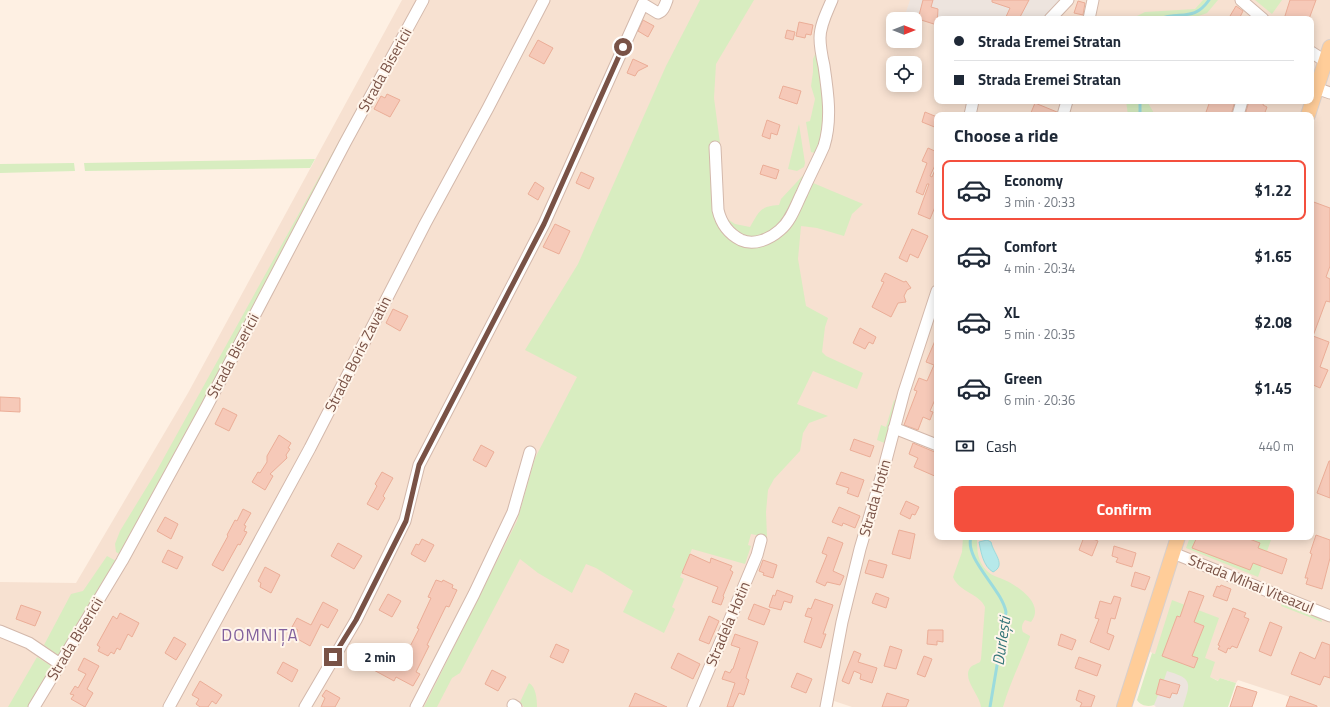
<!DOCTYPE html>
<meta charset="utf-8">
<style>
body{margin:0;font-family:"Titillium Web",sans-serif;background:#f2f2f3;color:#1f2937;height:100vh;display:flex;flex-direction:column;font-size:15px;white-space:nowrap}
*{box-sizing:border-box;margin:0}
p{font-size:13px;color:#747a83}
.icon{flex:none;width:22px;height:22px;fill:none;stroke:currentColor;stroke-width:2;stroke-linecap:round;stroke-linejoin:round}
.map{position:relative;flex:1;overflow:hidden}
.sheet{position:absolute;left:934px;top:112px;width:380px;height:428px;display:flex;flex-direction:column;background:#fff;border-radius:8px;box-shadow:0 2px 10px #0003}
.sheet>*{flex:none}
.top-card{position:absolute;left:934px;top:16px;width:380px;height:88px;border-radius:8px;box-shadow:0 2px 10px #0003;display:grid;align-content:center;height:88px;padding:0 20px;background:#fff}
.needle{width:26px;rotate:90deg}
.controls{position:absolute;left:886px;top:12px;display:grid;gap:8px}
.controls a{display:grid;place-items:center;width:36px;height:36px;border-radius:8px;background:#fff;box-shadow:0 2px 10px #0003;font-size:20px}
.end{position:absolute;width:18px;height:18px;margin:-9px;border:5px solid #795246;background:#fff;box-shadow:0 0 0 2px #fff}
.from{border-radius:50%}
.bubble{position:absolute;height:28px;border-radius:8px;background:#fff;box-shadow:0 2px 10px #0003;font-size:13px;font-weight:700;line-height:28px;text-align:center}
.top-card b{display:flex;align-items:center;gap:14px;height:38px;font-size:15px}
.top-card b+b{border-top:1px solid #e0e1e3}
.top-card i{width:10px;height:10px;background:#1f2937}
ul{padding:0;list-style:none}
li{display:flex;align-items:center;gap:12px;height:60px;margin:0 8px 6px;padding:0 12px;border:2px solid transparent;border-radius:8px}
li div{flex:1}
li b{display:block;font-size:15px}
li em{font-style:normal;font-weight:700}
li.selected{border-color:#f44f3d}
li>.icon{width:36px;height:36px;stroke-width:1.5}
h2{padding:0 20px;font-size:18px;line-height:48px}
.pay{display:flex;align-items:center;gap:10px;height:44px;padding:0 20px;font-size:15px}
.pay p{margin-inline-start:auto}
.button{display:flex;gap:8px;margin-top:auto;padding:8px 20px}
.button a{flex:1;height:46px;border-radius:8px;background:#f44f3d;color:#fff;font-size:16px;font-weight:700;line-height:46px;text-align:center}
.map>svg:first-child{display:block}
.residential{fill:#f7e1d1;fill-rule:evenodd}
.industrial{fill:#ede4de}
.green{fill:#d8edc0}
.water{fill:#b6e9ea;stroke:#9bdbdd}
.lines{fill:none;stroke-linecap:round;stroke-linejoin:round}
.stream{stroke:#9bdbdd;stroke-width:3}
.building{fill:#f6c9b8;stroke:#ebad97}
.minor-casing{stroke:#d3b8ab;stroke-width:13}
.major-casing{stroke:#d9cfcb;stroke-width:16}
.minor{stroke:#fff;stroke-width:11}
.major{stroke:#ffcd99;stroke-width:14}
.route{stroke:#795246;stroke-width:5}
.labels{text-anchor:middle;stroke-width:4;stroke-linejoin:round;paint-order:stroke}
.street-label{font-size:15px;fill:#795246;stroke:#fff5eb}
.water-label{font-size:16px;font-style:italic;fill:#357679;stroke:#fff5eb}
.quarter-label{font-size:17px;letter-spacing:1px;fill:#82619d;stroke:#fff5eb}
</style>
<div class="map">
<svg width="1330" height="707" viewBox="0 0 1330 707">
<rect width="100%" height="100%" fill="#fef0e3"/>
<path class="residential" d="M402,0H1330V707H1320L1238,680L1236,683L1220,678L1219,681L1150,652L1131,707H852L834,701L833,707H0V582L76,583L188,393ZM893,19H915V41H893ZM937,19H1311V101H937ZM893,63H915V85H893ZM937,115H1311V537H937Z"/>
<path class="industrial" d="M910,0H1061L1045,19H937V25L905,15Z
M1156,655L1203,674L1191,707H1156L1153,704Z"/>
<path class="green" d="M421,0L121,555L116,552L115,544L120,531L156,472L396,38Z
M700,0H754L716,64L714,98L721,151L723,216L735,224L750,227C759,212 760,206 779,205L781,199L808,170L806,180L863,204L852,214L844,236L817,228L801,226L798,259L806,306L828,318L825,327L822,352L826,356L863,373L857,389L813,371L797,404L828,416L809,423L803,433L800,451L774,479L768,490L766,512L767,537L751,534L748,545L751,546L745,564L692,549L680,577L684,579L672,607L675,609L664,633L623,612L633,591L596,568L586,564L572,593L538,573L520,559L460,673L452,678L437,707H424L517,521L535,458L577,377L525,350L578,264L666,66Z
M1203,0H1218L1207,13L1193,18L1131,19L1145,12L1195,9Z
M1255,0H1282L1272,14Z
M816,52L823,79L826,136L815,153L811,152L806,122L810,121L815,99L811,86L813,72V59Z
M1126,101H1147L1155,115H1128Z
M799,124L805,163L804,167L797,171L788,169Z
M315,159L310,168L85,171L84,163Z
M74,163L75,171L0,173V164Z
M894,400L898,402L887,444L877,440L881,425L886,427Z
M963,537H977C977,550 977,561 987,571C993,577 1002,578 1009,582C1023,590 1044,606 1031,622L1025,620C1022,624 1021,628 1023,632L1030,636V637C1021,661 1010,683 1003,707H981C980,695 962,679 970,668C972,665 977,664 980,662L981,659L985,607C980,594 959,592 953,577L962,552Z
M1190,537H1272L1258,577L1186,548Z
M107,556L118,562L60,657L44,645L71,594L83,591Z
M1172,600L1219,618L1205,658L1215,662L1210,677L1218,681L1220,678L1236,683L1228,707H1183C1190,683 1194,679 1167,671L1164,680L1156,694L1158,695L1154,705C1148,707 1141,706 1137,700L1152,653L1155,654Z
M1287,602L1320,615L1322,622L1281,606L1282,603Z
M37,657L53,667L28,707H8Z
M529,683C536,687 537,699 537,707H524L520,702Z"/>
<path class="water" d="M987,540L991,542C993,553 1007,565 993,572C983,566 981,552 979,542Z"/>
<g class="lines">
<path class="stream" d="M1159,19C1180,11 1194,22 1209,0
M1140,115V101
M971,537C964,559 1002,589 1006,612L990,707"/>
</g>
<path class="building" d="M923,0H933L931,7L938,9L937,25L918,19Z
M992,0H1029L1020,17L1017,19H1005L1010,8L992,2Z
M1290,0H1316L1309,19H1284Z
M1078,1L1085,3L1083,15L1074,13Z
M1236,6L1243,11L1239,19H1235L1230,16Z
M643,20L654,26L648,37L638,31Z
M799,22L813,25L811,35L806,34L805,38L796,36Z
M787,30L795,32L793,40L785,38Z
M538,40L553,48L544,64L529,56Z
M633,59L648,66L638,71L635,76L627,73Z
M783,86L801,91L797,104L779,98Z
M387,94L400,100L390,117L374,109L381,96L385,98Z
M1210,101H1235L1231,115H1205Z
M1249,101H1264L1263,105L1267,107L1264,115H1245Z
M1035,103L1057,112L1056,115H1030Z
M925,112L937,117V128L922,122Z
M767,120L780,125L777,135L771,133L770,139L762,136Z
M928,148L937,152V161L930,176L932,177L937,165V202L930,219L918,214L929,184H927L923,195L916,192L927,163L922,161Z
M763,165L779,170L776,179L760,174Z
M581,172L594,178L589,189L576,183Z
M535,182L544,188L538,200L528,194Z
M1311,201L1330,208V266L1326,277L1330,279V302L1326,301L1313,336L1329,342L1320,367L1328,370L1320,388L1311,384Z
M555,224L570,231L559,254L543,247Z
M912,229L928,236L918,258L910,254L907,262L899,258Z
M885,273L904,282L906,281L911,288L907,290L904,296L906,302L898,303L891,317L872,307L884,282L881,281Z
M393,309L408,316L400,331L386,323Z
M860,328L876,337L873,344L869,342L865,349L853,343Z
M937,336V395L930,411L933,412L930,420L923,417L918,430L904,425L917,391L914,390L919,378L927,381L934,365L926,362Z
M0,397L20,398V412L0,411Z
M223,408L237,415L229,431L215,424Z
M279,435L291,443L288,448L290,449L286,455L287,458L270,474L273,476L265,490L252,482L258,472L260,473L267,462V456Z
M854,439L874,446L870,457L850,450Z
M913,443L937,453V477L914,467L918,458L909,454Z
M481,445L494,452L486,467L473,460Z
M1329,461H1330V498L1317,493Z
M382,472L393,478L383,496L385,498L378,510L367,504L377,486L375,484Z
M841,472L864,480L858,497L847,493L849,488L836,484Z
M906,501L919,507L915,515L912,514L910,519L900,514Z
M839,507L860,516L855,528L843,523L842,526L832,522Z
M243,509L251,513L244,525L246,526L244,531L247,532L240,545L238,544L223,571L212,565L228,536L227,535L235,520L237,521Z
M165,517L178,524L171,539L157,531Z
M899,530L915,534L910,559L892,554Z
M1316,535L1330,540V558L1322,589L1306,584L1308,578H1305L1312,554L1310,553Z
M828,537L843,543L833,571L844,576L840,585L827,582L825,586L816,582L827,555L822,553Z
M1084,537H1088L1098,541L1092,556L1079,550Z
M1197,537H1244L1260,543L1258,548L1287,559L1282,574L1253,563L1250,570L1192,548Z
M422,539L434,545L425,562L411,554L416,544L419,545Z
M338,543L362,556L354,569L331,556Z
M1114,546L1136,553L1132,567L1116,562L1118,558L1112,556Z
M168,550L183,557L177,569L162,562Z
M690,554L710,563L711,558L732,566L730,570L733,572L723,596L724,597L721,605L712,602L718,587L682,573Z
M763,560L777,565L773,578L763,575L764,573L759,571Z
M869,560L887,565L883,578L865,573Z
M265,567L280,575L271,593L260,587L261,583L258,581Z
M1135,572L1150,577L1145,590L1131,586Z
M436,580L442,582L443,580L453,585L452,588L457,590L449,607L446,606L427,645L429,646L416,672L420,674L413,686L396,677L394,681L370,668L369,669L353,660L360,648L386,663L388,660L400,666L419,629L417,628L431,598L428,597Z
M1221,585L1231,589L1227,601L1213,596L1217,586L1220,587Z
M777,590L793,596L791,603L784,601L781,610L769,607L773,595L775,596Z
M1189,591L1204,596L1194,622L1204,626L1192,656L1198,658L1194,668L1162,656L1177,616L1180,617Z
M876,593L889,598L886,608L872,603Z
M388,594L401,601L392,617L379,610Z
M1114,596L1121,598L1115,619L1111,618L1107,633L1114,636L1109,650L1090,642L1099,619L1095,618L1100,601L1111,604Z
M815,599L833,605L823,634H826L821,648L804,642L812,618L805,616L808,608L811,609Z
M323,602L338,610L328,628L321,624L310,646L294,637L298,630L292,627L297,618L311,625Z
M754,604L770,610L764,625L748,619Z
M21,605L41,612L35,626L16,619Z
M1233,608L1246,613L1244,617L1249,619L1237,648L1232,646L1230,649L1228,648L1226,653L1218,649L1220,646L1218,645Z
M120,613L139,623L132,637L128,634L120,650L117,648L114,654L111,652L108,656L98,651L100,647L97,645L113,616L117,619Z
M709,616L719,621L709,644L699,640Z
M1270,622L1282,627L1271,656L1259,651Z
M928,630H943V642L937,641V645L927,644Z
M735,634L758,642L747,674L746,678L749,680L744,695L739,693L733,707H727L735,683L722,679L725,671L730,673L732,669H733L740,648L731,645Z
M1061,634L1076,640L1072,650L1058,645Z
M174,637L186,644L176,660L165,653Z
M1322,642L1330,645V678L1324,676L1320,685L1291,674L1300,652L1315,659Z
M556,644L569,650L563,663L550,657Z
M890,646L902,650L896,669L884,666Z
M854,651L861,654L858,662L877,668L872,683L860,679L861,674L854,671L849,684L842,681Z
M678,653L700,664L693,679L671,668Z
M924,656L932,659L925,677L917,674Z
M1079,657L1101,665L1097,676L1075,668Z
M84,658L99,666L87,689L93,693L85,707L71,699L74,695L70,694L75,686L78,688L86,674L78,670Z
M283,662L298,670L292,682L277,673Z
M492,670L506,677L498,691L485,684Z
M797,673L812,679L806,693L791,687Z
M1160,679L1180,685L1177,694L1172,693L1170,698L1156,694Z
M200,681L222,695L216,704L212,701L208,707H200L196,704L199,699L192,695Z
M1237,686L1257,692L1252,707H1230Z
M326,690L340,698L335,707H321L325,698L322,696Z
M1079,690L1095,696L1091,707H1080L1082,703L1076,700Z
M635,693L667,707H629Z
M887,693L909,700L906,707H882Z
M1290,696L1317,706V707H1286Z"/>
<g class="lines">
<defs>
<path id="minor" d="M1241,0L1263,19
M1050,19L1068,0
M1089,19L1093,0
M1311,52L1325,61
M1316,88L1330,93
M970,115L973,101
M1063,115L1067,101
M1238,115L1242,101
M715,147L718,210C721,223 729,234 741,240C754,246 770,239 780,230C791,221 796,205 802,193C809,177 817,162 824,146C832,120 828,93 824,66C822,57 820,47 820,38C820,25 827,12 832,0
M894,428L937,445
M1173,553L1330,616
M0,631L29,643L60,664
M513,705L516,707
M34,707L122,561L207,406L345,143L423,0
M169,707L310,448L425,224L488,108L544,0
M305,707L356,620L405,521L419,465L544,224L643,4L658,13C664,11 665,5 667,0
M416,707L474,594L513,512L530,452
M693,707L757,555L761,540
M826,707L842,622L860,549L885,464L904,392L937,291"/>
<path id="major" d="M1308,115L1330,47
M1124,707L1178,537"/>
</defs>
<use href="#minor" class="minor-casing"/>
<use href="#major" class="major-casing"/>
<use href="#minor" class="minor"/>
<use href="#major" class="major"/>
</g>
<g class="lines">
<path class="route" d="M333,657L356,620L406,521L419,465L544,224L623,47"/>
</g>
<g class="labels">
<g class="street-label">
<text transform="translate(385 70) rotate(-61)" y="5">Strada Bisericii</text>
<text transform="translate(358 354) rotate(-63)" y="5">Strada Boris Zavatin</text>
<text transform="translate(233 356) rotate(-62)" y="5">Strada Bisericii</text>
<text transform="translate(875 498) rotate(-74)" y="5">Strada Hotin</text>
<text transform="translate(1251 584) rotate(22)" y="5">Strada Mihai Viteazul</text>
<text transform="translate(728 624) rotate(-67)" y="5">Stradela Hotin</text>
<text transform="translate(75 639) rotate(-59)" y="5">Strada Bisericii</text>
</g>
<g class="water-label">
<text transform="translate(1001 641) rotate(-82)" y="6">Durlești</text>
</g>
<g class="quarter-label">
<text x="260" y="641">DOMNIȚA</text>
</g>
</g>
</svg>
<div class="controls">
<a><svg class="needle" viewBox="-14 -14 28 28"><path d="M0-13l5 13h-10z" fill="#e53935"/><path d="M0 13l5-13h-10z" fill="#747a83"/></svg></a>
<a><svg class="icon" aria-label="locate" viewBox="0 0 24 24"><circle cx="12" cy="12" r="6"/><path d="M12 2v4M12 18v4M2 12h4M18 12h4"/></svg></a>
</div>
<i class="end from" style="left:623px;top:47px"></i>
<i class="end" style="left:333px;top:657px"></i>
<div class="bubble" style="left:347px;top:643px;width:66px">2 min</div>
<div class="top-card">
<b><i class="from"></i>Strada Eremei Stratan</b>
<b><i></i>Strada Eremei Stratan</b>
</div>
<section class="sheet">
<h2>Choose a ride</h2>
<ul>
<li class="selected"><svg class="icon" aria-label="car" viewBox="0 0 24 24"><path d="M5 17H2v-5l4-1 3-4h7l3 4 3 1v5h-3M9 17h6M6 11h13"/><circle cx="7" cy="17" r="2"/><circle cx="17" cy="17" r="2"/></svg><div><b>Economy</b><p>3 min · 20:33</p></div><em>$1.22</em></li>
<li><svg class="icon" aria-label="car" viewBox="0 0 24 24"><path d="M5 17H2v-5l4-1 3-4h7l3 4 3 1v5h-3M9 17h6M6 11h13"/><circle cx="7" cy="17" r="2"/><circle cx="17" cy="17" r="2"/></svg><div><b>Comfort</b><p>4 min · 20:34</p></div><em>$1.65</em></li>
<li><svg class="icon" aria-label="car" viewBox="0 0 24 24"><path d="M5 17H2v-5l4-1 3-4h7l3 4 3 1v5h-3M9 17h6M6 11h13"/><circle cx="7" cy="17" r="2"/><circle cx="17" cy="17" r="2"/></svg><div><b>XL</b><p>5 min · 20:35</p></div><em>$2.08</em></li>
<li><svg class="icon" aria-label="car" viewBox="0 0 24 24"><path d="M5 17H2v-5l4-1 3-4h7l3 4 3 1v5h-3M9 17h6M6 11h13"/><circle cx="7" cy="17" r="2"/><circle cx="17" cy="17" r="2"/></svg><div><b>Green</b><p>6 min · 20:36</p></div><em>$1.45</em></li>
</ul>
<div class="pay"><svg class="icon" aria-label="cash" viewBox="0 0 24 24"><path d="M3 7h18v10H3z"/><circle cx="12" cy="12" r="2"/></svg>Cash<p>440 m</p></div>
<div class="button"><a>Confirm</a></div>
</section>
</div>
